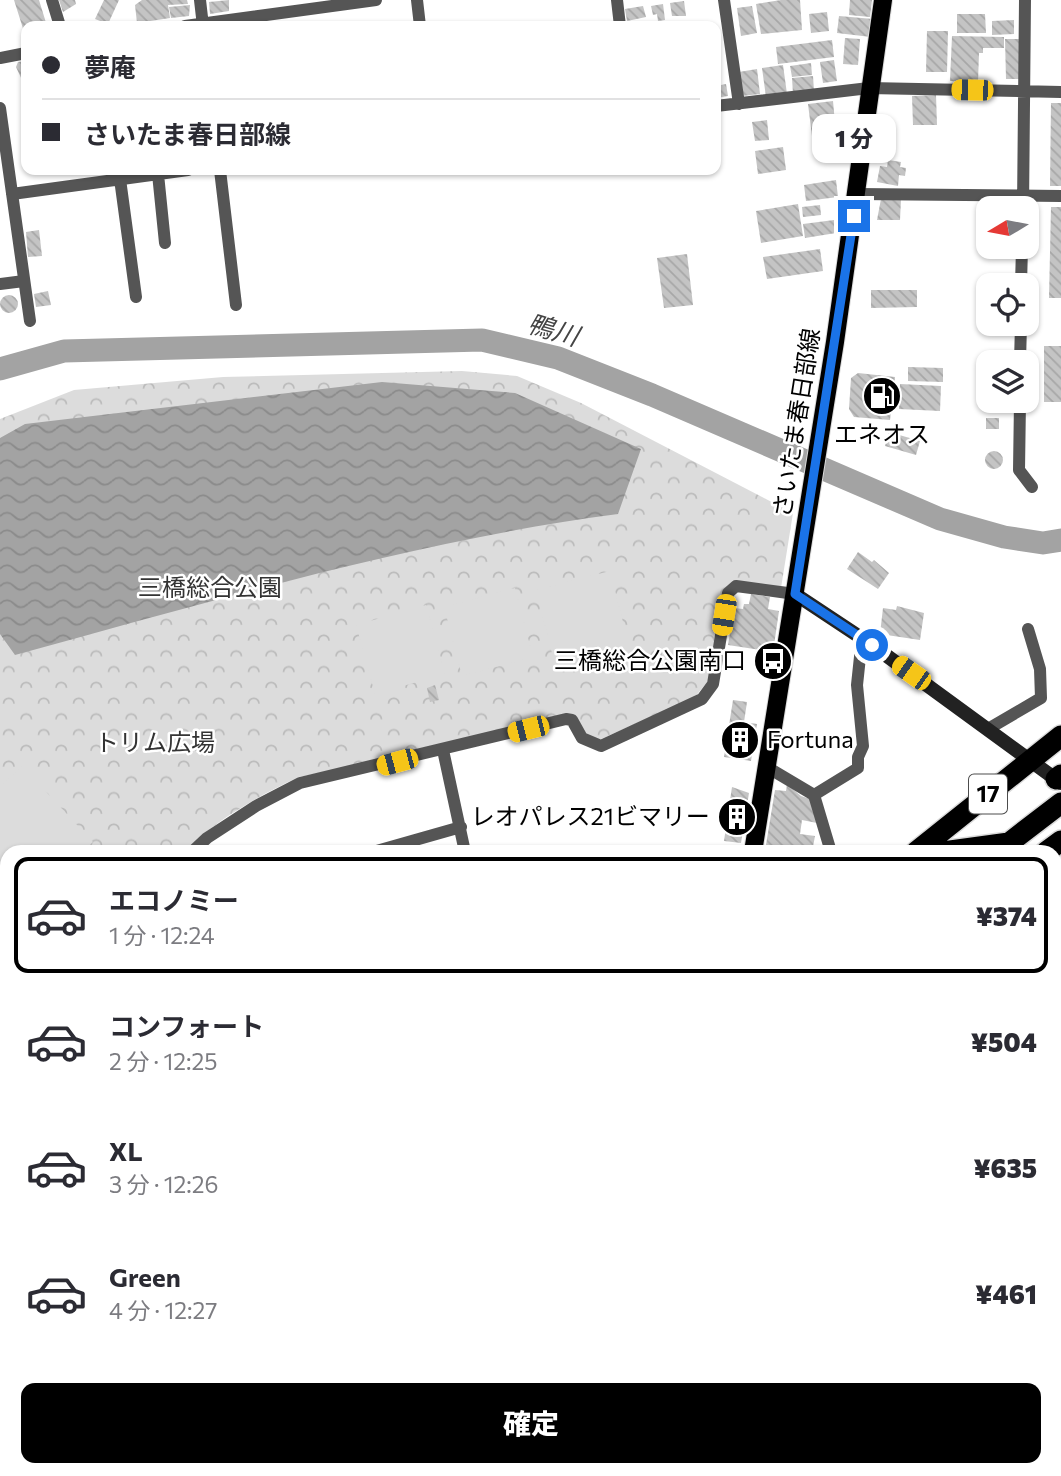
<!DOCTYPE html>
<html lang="ja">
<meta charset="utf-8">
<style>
body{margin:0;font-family:Commissioner,"Noto Sans JP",sans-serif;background:#f2f2f3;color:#2b2b33;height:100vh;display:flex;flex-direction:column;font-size:26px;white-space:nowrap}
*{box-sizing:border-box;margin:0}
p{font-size:23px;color:#7c7c81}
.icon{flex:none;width:38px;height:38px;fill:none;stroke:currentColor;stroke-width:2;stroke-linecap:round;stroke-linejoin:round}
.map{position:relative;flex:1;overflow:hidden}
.side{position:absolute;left:0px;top:845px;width:1062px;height:632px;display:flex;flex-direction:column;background:#fff;border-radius:21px 21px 0 0;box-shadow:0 2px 5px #0004}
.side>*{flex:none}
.guide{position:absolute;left:21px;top:21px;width:700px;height:154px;border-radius:14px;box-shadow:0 2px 5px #0004;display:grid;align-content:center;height:154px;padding:0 21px;background:#fff}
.needle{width:46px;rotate:260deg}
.tools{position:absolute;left:976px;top:196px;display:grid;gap:14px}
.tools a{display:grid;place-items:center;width:63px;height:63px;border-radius:14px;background:#fff;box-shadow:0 2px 5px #0004;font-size:35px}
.end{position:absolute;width:32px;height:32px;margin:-16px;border:9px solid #1a73e8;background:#fff;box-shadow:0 0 0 4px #fff}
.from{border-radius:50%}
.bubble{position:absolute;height:49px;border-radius:14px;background:#fff;box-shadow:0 2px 5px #0004;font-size:23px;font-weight:800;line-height:49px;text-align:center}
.car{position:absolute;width:21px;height:42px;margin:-21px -10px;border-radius:9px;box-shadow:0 0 5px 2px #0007;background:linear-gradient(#f5c518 24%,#345 0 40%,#f5c518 0 76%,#345 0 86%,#f5c518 0)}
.guide b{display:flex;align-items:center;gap:24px;height:66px;font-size:26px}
.guide b+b{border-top:2px solid #e1e1e2}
.guide i{width:18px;height:18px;background:#2b2b33}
ul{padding:12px 0 0;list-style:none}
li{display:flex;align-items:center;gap:21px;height:116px;margin:0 14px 10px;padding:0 7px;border:4px solid transparent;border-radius:14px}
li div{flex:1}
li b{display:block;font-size:26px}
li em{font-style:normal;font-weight:800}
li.selected{border-color:#000}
li>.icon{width:63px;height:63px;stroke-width:1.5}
.action{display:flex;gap:14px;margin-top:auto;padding:14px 21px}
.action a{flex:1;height:80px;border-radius:14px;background:#000;color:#fff;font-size:28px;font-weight:800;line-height:80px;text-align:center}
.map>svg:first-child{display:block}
.park{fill:url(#park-crowns)}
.garden{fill:#dcdcdc}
.water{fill:url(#water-waves)}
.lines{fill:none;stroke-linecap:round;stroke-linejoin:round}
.river{stroke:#a3a3a3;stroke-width:23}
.building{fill:url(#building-back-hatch)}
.primary-casing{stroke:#dbdbdb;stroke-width:20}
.highway-casing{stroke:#dbdbdb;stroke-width:24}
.lane{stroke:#555;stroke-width:6}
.street{stroke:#555;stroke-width:12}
.secondary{stroke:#222;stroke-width:14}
.primary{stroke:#000;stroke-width:18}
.highway{stroke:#000;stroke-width:21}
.route{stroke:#1a73e8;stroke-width:9}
.labels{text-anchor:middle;stroke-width:5;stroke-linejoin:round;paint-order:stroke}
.shield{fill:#fff;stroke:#4c4c4c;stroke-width:2}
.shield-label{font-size:23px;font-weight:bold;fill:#000}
.street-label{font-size:24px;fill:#000;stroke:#fff}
.poi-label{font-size:24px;fill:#000;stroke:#fff;text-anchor:end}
.park-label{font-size:24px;fill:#333;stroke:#fff}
.water-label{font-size:26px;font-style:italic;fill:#444;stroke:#fff}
</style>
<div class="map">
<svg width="1061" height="1476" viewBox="0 0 1061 1476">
<defs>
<pattern id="park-crowns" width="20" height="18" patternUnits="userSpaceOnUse" patternTransform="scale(1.75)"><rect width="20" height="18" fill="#dcdcdc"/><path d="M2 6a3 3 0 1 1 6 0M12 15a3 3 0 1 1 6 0" fill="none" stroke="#bbb"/></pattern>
<pattern id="water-waves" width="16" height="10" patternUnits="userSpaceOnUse" patternTransform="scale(1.75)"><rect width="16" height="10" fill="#a3a3a3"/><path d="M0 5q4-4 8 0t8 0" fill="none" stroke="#8b8b8b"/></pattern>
<pattern id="building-back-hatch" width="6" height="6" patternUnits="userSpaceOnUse" patternTransform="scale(1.75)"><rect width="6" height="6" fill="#c4c4c4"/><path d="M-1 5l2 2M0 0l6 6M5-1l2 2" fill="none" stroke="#a7a7a7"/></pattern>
</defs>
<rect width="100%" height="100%" fill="#fff"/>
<path class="park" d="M462,371L517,376L581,403L793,513L781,588L736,582L708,681L695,697L599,740L585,735L578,720L299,777C258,796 216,820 183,852H7V1153L0,1154V419L74,390L223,377Z"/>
<path class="garden" d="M610,571L628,642L554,661L536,590Z
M515,588L533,657L462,676L444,607Z
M426,605L445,674L375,694L356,625Z
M22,766L93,842L81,852H7V877L0,869V787Z"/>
<path class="water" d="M382,382L515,393L641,449L618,514C413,541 214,601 15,655L0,634V438L25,424Z"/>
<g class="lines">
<path class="river" d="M0,369L64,351L482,340L558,358L652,395L940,519L1004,537L1043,543L1061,540"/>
</g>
<path class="building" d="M14,0H39L47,26H26V38Z
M59,0H75L76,4L63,12Z
M104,0H119L108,24L95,19Z
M142,0H187L188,4L168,5L170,18L137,23L135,5Z
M229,0V11L210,14L209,2Z
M781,0H800L802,30L761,34L756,4Z
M850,0H872L870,17L849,15Z
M684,1L686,16H672L670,3Z
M663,4L665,20L658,21L657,14L653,15L651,6Z
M190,5L189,16L171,18L169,7Z
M643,6L646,17L627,21L625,9Z
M752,6L757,33L741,36L737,8Z
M827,12L829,31L811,33L809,14Z
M957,14H985L986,33H957Z
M839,16L873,19L871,37L837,33Z
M1014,20V34L992,35V21Z
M927,31H948L947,72H926Z
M952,36L1004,37V48H983V53H979L978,82L950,81Z
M845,38L860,39L858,65L843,64Z
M1005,39H1019V79H1006Z
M832,40L834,57L778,64L776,47Z
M834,60L837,81L823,83L820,62Z
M26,61V80H22L16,67L18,62Z
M811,63L812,75L792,77L790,66Z
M783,65L787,94L766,97L762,68Z
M757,69L760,94L742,96L739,72Z
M813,76L814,91L793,94L792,78Z
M726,84L728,96L716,98V86Z
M936,95L937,125H913L912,96Z
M833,101L836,134L812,136L808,104Z
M1051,103H1061V186H1050Z
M767,120L769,140L755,141L752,122Z
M783,147L786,170L758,174L755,151Z
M888,160L901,162L900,167L906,168L905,176L899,175L898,186L877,182L880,166L887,167Z
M836,180L838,197L806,201L804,185Z
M881,199H901L900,220H877Z
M798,204L803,236L761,243L756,211Z
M820,205L821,215L803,217L802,207Z
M1051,207H1061V298H1049Z
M834,220L836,233L805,238L803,224Z
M39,230L42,256L28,257L26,232Z
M820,249L823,271L767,279L763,257Z
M687,254L693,305L664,308L657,258Z
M871,290H917V307L871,308Z
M48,291L51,305L36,307L34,294Z
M0 304a9 9 0 1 1 18 0a9 9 0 1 1-18 0Z
M1044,346H1061V402H1044Z
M908,367L943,368V382L908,381Z
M858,373L895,377L890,420L854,417L849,409L851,378Z
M900,384L941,386L940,411L899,409Z
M986,418H999V429H986Z
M889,432L920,441L916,455L885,446Z
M985 460a9 9 0 1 1 18 0a9 9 0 1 1-18 0Z
M858,552L872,562L874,560L889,573L878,589L847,569Z
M751,594L770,597L768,609L779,611L773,652L728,645L734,608L743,609L744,604H749Z
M897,606L924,613L920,640L880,634L883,608L896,610Z
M435,685L439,700L430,702L427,688Z
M733,700L747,702L744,722L757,724L751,761L724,757Z
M787,784L801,796L813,800L817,823L802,820L800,834L815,836L812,852L765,851L775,790L786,791Z
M732,787L749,793L741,843L724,841Z
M1061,873V914L1058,915L1055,874Z
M7,1062V1116L0,1119V1065Z
M7,1254V1282L0,1270V1258Z
M1059,1385L1061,1428L1058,1429L1055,1425V1387Z"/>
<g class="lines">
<defs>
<path id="primary" d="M753,852L835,342L883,0
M604,1476L605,1470"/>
<path id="highway" d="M1056,779L1061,775
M916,852L1061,736
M943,852L1009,843L1061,803
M1046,852L1061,841
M0,1337L7,1335
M0,1371L7,1370"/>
</defs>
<use href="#primary" class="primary-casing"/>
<use href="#highway" class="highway-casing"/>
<path class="lane" d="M0,1438L7,1449
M20,1470L24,1476"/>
<path class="street" d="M52,0L60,26
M200,0L203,26
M417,0L420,26
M617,0L620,26
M724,0L739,104
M185,26L376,0
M0,58L26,53
M716,106L869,88L1061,92
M0,108L30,321
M220,170L236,305
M158,174L165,243
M120,179L136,297
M12,194L188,170
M857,194L1061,196
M1023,208L1025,0
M0,284L24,281
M1021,285L1022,247
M1020,362L1021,324
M1020,401L1019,470L1032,487
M988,729L1041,698L1040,669L1028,629
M443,750L465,852
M767,767L814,795L831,852
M814,795L858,768V757L863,746L857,685L862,638
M192,852L207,838L256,806L300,783L566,719L572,720L582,738L601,746L702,699L713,684L728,593L736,586L795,594
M373,852L461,827
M1055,984H1061
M0,1160H7
M156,1470L159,1476
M561,1470L565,1476
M818,1470L820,1476
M937,1470L940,1476
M36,1476L46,1470
M93,1476L108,1470
M224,1476L237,1470
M356,1476L373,1470"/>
<path class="secondary" d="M795,594L872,645L1061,783
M1055,1376L1061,1373
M876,1476L887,1470"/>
<use href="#primary" class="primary"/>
<use href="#highway" class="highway"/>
</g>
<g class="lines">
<path class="route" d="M854,216L795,594L872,645"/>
</g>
<defs>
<symbol id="fuel-disc" viewBox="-11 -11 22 22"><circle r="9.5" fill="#000" stroke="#fff"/><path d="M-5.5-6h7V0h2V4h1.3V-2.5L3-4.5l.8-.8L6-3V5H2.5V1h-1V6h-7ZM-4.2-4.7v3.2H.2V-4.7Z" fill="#fff"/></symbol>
<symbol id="bus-disc" viewBox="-11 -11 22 22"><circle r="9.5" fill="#000" stroke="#fff"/><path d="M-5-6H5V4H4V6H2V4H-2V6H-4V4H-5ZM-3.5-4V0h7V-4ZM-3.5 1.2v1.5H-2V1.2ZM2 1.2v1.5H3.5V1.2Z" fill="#fff"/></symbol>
<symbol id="building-disc" viewBox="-11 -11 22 22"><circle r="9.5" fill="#000" stroke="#fff"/><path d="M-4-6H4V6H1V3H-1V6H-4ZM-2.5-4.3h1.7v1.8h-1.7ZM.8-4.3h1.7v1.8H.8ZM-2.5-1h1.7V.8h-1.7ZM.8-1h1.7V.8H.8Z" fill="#fff"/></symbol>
</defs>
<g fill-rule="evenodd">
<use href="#fuel-disc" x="860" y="374" width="44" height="44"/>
<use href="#bus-disc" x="751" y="639" width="44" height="44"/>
<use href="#building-disc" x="718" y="718" width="44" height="44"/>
<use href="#building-disc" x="715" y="795" width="44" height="44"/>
</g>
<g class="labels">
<rect class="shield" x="969" y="774.5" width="38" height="39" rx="5"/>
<g class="shield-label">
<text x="988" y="802">17</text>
</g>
<g class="street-label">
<text transform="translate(797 423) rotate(-81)" y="8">さいたま春日部線</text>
</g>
<g class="poi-label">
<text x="882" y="443" text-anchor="middle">エネオス</text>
<text x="746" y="669">三橋総合公園南口</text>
<text x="767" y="748" text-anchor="start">Fortuna</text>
<text x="710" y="825">レオパレス21ビマリー</text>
</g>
<g class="park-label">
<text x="210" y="596">三橋総合公園</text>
<text x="155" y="751">トリム広場</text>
</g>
<g class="water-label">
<text transform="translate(553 330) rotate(16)" y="9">鴨川</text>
</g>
</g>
</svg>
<div class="tools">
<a><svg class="needle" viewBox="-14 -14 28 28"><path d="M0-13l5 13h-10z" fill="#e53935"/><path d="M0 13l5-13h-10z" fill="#7c7c81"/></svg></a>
<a><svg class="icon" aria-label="locate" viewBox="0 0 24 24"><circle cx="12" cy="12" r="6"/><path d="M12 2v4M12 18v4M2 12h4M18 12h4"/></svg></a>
<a><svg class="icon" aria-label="layers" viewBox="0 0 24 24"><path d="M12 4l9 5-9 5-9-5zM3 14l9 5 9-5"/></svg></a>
</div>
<i class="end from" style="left:872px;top:645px"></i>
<i class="end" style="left:854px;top:216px"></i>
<div class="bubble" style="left:812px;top:114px;width:84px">1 分</div>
<i class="car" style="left:972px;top:90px;rotate:271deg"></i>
<i class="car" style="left:724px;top:615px;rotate:189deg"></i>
<i class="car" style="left:911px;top:673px;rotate:305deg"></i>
<i class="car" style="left:528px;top:729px;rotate:256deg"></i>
<i class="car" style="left:397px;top:762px;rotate:255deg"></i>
<div class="guide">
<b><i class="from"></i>夢庵</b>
<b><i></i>さいたま春日部線</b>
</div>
<section class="side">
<ul>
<li class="selected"><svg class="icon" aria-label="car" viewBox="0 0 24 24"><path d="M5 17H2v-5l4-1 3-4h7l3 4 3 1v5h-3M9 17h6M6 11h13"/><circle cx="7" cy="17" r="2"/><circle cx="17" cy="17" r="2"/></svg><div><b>エコノミー</b><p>1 分 · 12:24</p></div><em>¥374</em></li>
<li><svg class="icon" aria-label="car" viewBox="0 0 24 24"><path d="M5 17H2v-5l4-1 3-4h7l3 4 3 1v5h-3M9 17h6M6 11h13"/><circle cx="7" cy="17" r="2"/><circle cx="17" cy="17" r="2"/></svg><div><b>コンフォート</b><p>2 分 · 12:25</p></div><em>¥504</em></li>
<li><svg class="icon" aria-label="car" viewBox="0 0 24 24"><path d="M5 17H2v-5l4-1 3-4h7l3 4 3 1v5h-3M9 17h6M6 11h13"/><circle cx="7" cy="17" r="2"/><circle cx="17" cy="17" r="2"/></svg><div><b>XL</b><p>3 分 · 12:26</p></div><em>¥635</em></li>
<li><svg class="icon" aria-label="car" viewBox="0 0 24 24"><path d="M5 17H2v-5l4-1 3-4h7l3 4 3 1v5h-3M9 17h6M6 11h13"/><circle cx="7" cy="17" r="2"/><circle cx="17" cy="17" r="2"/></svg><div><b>Green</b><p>4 分 · 12:27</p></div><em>¥461</em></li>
</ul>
<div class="action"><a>確定</a></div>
</section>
</div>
